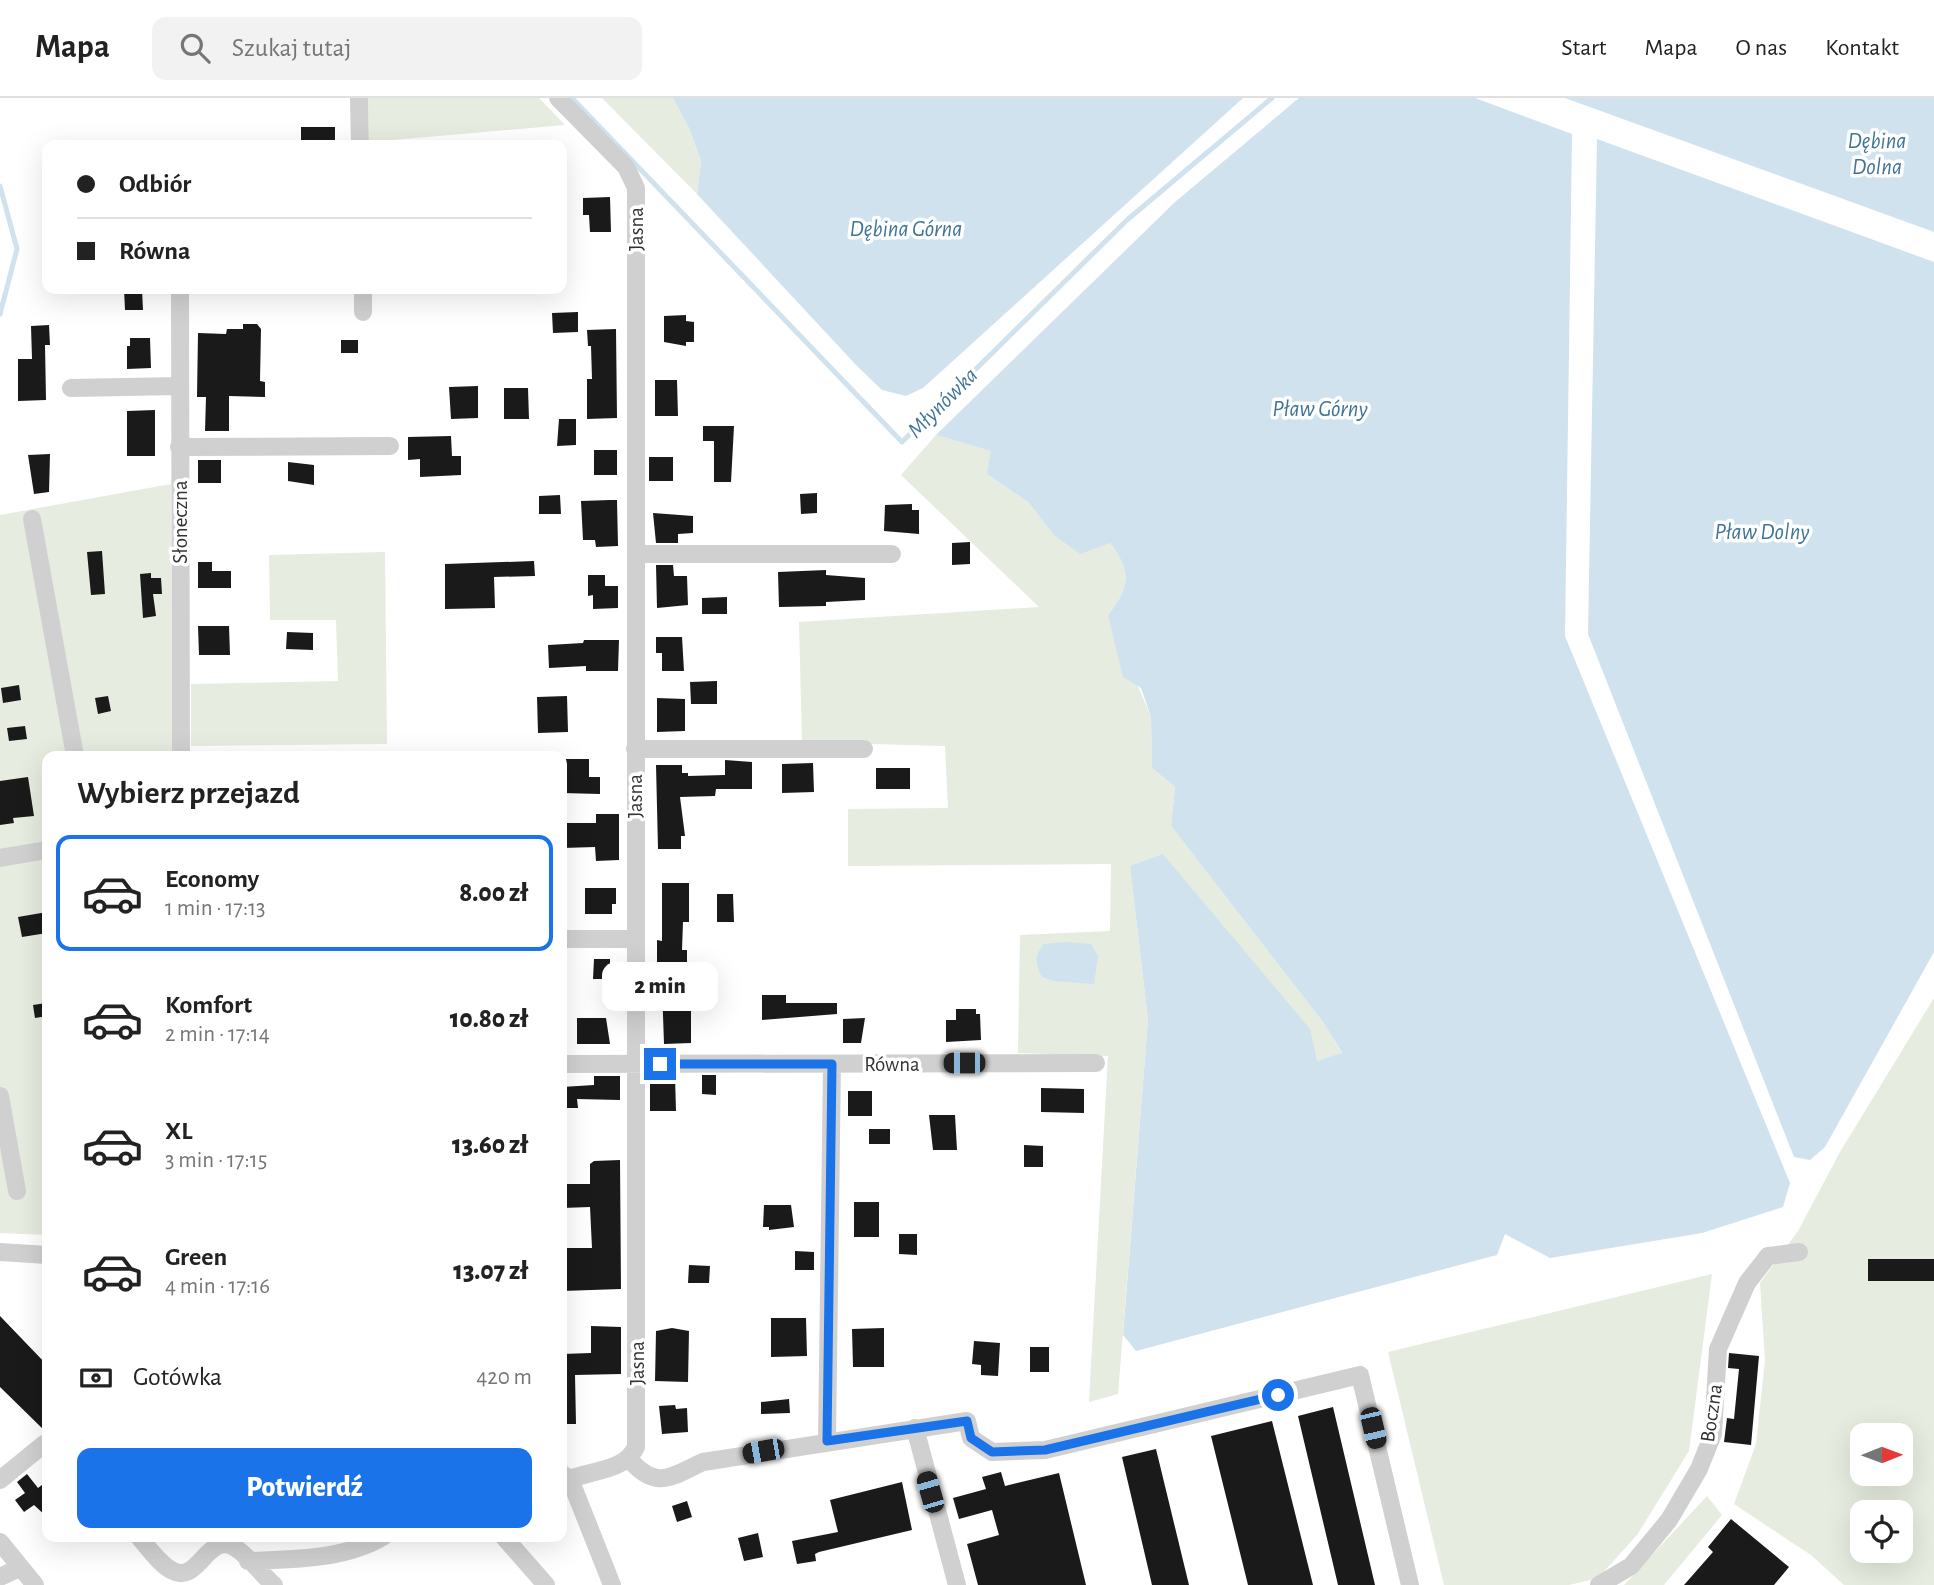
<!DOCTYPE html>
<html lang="pl">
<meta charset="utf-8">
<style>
body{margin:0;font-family:"Alegreya Sans",sans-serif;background:#f2f2f2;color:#222;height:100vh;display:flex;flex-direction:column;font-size:26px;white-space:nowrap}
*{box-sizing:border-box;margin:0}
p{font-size:23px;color:#767676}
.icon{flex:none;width:38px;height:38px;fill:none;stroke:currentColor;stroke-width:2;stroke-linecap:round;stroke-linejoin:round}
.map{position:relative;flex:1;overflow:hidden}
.drawer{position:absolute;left:42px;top:653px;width:525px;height:791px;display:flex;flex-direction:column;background:#fff;border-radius:14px;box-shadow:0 7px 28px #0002}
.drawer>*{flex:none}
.banner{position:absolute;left:42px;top:42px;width:525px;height:154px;border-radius:14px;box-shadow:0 7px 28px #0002;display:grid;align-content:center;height:154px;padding:0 35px;background:#fff}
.needle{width:46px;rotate:89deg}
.controls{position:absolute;left:1850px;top:1325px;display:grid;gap:14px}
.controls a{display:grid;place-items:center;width:63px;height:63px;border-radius:14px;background:#fff;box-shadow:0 7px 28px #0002;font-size:35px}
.end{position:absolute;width:32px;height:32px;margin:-16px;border:9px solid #1a73e8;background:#fff;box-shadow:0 0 0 4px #fff}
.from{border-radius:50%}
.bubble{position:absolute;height:49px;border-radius:14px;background:#fff;box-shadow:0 7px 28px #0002;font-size:23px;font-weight:800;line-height:49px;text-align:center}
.car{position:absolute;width:21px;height:42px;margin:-21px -10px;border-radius:9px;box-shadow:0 0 5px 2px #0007;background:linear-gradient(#222 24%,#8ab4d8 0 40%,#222 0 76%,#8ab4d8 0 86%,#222 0)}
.banner b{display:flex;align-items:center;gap:24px;height:66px;font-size:26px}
.banner b+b{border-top:2px solid #e0e0e0}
.banner i{width:18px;height:18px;background:#222}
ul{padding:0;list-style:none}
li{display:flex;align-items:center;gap:21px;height:116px;margin:0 14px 10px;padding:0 21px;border:4px solid transparent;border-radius:14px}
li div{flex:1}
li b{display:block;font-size:26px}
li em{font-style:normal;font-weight:800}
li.active{border-color:#1a73e8}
li>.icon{width:63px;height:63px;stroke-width:1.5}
h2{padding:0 35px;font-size:32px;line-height:84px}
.pay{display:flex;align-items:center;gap:18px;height:77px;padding:0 35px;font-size:26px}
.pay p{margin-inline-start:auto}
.cta{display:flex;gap:14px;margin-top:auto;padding:14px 35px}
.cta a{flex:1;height:80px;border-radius:14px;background:#1a73e8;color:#fff;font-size:28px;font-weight:800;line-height:80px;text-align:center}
header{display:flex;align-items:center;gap:42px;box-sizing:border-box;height:98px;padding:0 35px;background:#fff;border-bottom:2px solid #e0e0e0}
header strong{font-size:33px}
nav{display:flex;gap:38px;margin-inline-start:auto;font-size:24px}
.search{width:490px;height:63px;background:#f2f2f2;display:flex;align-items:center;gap:18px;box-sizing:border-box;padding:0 24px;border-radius:14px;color:#767676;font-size:26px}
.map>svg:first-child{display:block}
.green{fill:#e6ecdf;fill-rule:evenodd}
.water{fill:#cfe2ee}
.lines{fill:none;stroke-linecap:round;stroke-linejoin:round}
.stream{stroke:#cfe2ee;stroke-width:5}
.building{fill:#1a1a1a}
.minor{stroke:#d0d0d0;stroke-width:18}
.route{stroke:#1a73e8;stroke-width:9}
.labels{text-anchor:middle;stroke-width:7;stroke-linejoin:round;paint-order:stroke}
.street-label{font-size:21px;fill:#333;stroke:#fff}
.water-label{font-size:23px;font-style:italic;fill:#3f7597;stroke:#fff}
</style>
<header>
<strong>Mapa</strong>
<div class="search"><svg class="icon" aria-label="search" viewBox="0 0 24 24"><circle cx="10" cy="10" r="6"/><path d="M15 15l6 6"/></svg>Szukaj tutaj</div>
<nav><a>Start</a><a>Mapa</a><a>O nas</a><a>Kontakt</a></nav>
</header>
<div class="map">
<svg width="1934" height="1487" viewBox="0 0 1934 1487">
<rect width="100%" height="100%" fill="#fff"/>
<path class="green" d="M368,0H539L565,27L369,44Z
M602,0H673L689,30L701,63L697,96Z
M936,337L992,353L987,376L1028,404L1054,437L1110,445C1132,474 1130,489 1108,517L1151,619L1152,670L1175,689L1171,728L1323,924L1342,956L1317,963L1130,768L1148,922L1118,1296L1089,1304L1108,958L1018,955L1020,837L1110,833L1111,766L848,768V711L948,710L945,648L802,644L799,524L1039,509L901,377Z
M171,386L172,658H47V1137L0,1135V417Z
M385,454L387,646L191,648V586L338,583L336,522H270L269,457Z
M1934,900V1487H1844L1811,1457L1734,1406L1756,1346L1765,1262L1760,1185L1798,1133L1840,1054ZM1862,1337H1900V1376H1862ZM1862,1414H1900V1452H1862Z
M1712,1176L1689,1353L1637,1437L1598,1480L1569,1487H1444L1388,1254Z
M1707,1398L1722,1417L1664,1487H1624Z"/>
<path class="water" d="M673,0H1243L923,290L906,298L882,292L857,268L697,96L701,63L689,30Z
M1299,0H1475L1572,36L1565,538L1790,1085L1783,1109L1702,1135L1550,1160L1505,1136L1497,1157L1136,1253L1123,1237L1148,922L1130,768L1163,756L1310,931L1317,963L1342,955L1323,924L1171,728L1175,689L1152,670L1151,619L1141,590L1123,579L1108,517C1130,489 1132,474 1110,445L1080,456L1054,437L1028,404L987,376L991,353L936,337L1175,104Z
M1565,0H1934V134Z
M1597,41L1934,164V854L1825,1049L1810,1062L1794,1059L1588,536Z
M1066,844L1091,846L1098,858L1094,886L1053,883L1042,879C1035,865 1034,858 1044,846Z"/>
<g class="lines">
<path class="stream" d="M572,0L902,344L1127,122L1272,0
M0,88L17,151L0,216"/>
</g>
<path class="building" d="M301,29H335V47H310V42H301Z
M610,99L611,134H590L589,117H583V100Z
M124,191H142L143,212H125Z
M578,214V234L553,235L552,215Z
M686,217V223L694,224V244H686V248L664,244V218Z
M243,226H257L261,231L260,283L265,284V299L229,298V333H205L206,299H197L198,235L226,236L227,231H243Z
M49,227L50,247H45L46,302L18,303V261H32L31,228Z
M616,231L617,320L587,321V281H592L591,248H588L587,232Z
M130,240H150L151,270L127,271V248H130Z
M341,242H358V255H341Z
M655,282H677L678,318H655Z
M478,288V320L451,321L449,289Z
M504,290H528L529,321H504Z
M155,312V358H127V313Z
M559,321H576V347L557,348Z
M703,328H734L731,384H714V343H703Z
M451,338L452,358H461V377L420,379V361L408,362V339Z
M594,352H617V377H594Z
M50,356L49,394L34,396L28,357Z
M649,359H673V383H649Z
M198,362H221V385H198Z
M288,364L314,367V387L288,383Z
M817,395V415L801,416L800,396Z
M560,397L561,416H539V398Z
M610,402H617L618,448L596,449L595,442H583L581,403Z
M912,406V412H919V436L884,433L885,407Z
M653,415L693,418V435L678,436V445H656Z
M970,444V466L952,467V445Z
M102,453L105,496L91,497L87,454Z
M534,463L535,478L494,479L495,510L445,511V466Z
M198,464H212V473H231V490H198Z
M656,467H673L674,478H687L688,507L657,510Z
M826,472V477L865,480V502L826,504V508L779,509L778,474Z
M151,475V480H161L162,496H153L156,518L143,520L140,476Z
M588,477H605V488H618V510L593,511V497L588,498Z
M727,499V516H702V500Z
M198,528H229L230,557H199Z
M287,534L313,535V552L286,551Z
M656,539H682L684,573H662V555H656Z
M584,542H619L618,573H586V568L549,570L548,547L583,545Z
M717,583V606H691L690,584Z
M19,587L21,602L3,605L1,590Z
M108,598L111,613L98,616L95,600Z
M567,598L568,634L538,635L537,599Z
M657,600L685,601V633L657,634Z
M25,628L27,641L9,643L7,630Z
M562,661H589V679H600V696L562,695Z
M725,662L752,664V691H716L715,698L680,699L685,738H681V751H658L656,667H682V675H688V678L725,677Z
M813,665L814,694L782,695V666Z
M876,670H910V691H876Z
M28,679L34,718L13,720L14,725L0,727V683Z
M596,716H619V762L596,763L595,749L562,750V725H596Z
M662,785H689V824H683L682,852H687V912H691V945L664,946L662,888H657V842L662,843Z
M585,790H616V806H612V816H585Z
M717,796H733L734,824H717Z
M47,814V835L22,839L18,819Z
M594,861H610V881H593Z
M762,897H786V905H837V916L762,922Z
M46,905L47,918L35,920L33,907Z
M956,911H976V916H980L981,942L946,944V922H956Z
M577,920H606L610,946H577Z
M865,920L861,945H843V921Z
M702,977H716V997L702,996Z
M594,978H620V1002L577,1001L578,1010H564L562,989L594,987Z
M650,978H675L676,1013H650Z
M1041,990L1084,991V1015L1041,1014Z
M848,993H872V1018H848Z
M929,1017H955L957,1052H933Z
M869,1031H890V1046H869Z
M1024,1047L1043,1048V1069H1024Z
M620,1062L621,1191L562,1193V1150H592L590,1109L562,1110V1086H590V1066L594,1063Z
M854,1104H879V1139H854Z
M764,1107H791L794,1129L769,1132V1129H763Z
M899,1136H917V1157L899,1156Z
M795,1153L814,1154V1172H795Z
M1868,1161H1934V1183H1868Z
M689,1167L710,1168L709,1185H688Z
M0,1218L47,1267V1335L0,1289Z
M771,1220H806L807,1258L771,1259Z
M591,1228L621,1229V1276L575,1277L576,1326H562V1256L591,1255Z
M672,1230L689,1233L688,1284L655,1283L656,1233Z
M884,1230V1269H853L852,1231Z
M974,1243L1000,1245L998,1278L981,1277V1267L972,1266Z
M1030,1249H1049V1274H1030Z
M1729,1255L1759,1258L1751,1347L1724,1344L1727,1320L1734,1321L1739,1271L1728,1270Z
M789,1301L790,1315L761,1316V1304Z
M675,1307L676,1311L687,1310L688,1334L662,1336L659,1308Z
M1333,1309L1375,1487H1338L1298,1318Z
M1272,1323L1313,1487H1248L1211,1338Z
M1156,1351L1189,1487H1152L1122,1359Z
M1001,1374L1005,1388L1059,1375L1086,1487H978L967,1446L999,1437L992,1412L959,1421L953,1400L986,1391L982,1379Z
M27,1376L38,1390L47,1383V1419L34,1407L24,1414L15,1402L25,1395L17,1384Z
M902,1384L912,1432L819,1454L815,1456L816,1463L797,1466L792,1443L838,1434L830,1402Z
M687,1403L692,1419L677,1424L672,1408Z
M1731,1421L1789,1469L1774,1487H1684L1713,1454L1708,1449Z
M758,1435L763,1459L744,1463L738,1440Z"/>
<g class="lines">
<path class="minor" d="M359,0L360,47
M558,0L626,69L636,90V1349C625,1373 593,1372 570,1381
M180,191L181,658
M363,191V214
M71,290L179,288
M179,349L390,348
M32,421L75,658
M636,456H892
M635,651H864
M0,760L47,752
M562,841H636
M562,966L1096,965
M0,998L17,1093
M0,1154L47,1157
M915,1330L957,1487
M827,1343L832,966
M630,1362C657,1393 672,1378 703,1364L967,1323L971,1340L992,1354L1045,1352L1360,1277L1410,1487
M562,1376L570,1381L612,1487
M0,1382L44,1346L47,1349
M138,1438C148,1449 160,1467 173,1473C198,1486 208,1434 234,1449C248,1457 261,1476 274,1487
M503,1438L546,1487
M0,1444L35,1487
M248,1463C292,1461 345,1462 384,1438
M0,1479L19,1470
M1599,1487L1631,1468L1669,1422L1699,1371L1713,1336L1718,1251L1747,1185L1768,1158L1799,1154"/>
</g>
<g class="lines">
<path class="route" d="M660,966H832L827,1343L967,1323L971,1340L992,1354L1045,1352L1278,1297"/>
</g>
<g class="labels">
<g class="street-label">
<text transform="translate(636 131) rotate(-90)" y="7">Jasna</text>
<text transform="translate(180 424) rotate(-90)" y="7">Słoneczna</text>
<text transform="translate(635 698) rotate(-90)" y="7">Jasna</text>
<text x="892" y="973">Równa</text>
<text transform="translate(637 1265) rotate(-90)" y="7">Jasna</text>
<text transform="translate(1711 1315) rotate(-82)" y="7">Boczna</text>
</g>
<g class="water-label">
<text x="1877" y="50">Dębina<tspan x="1877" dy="26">Dolna</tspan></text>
<text x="906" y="138">Dębina Górna</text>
<text transform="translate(942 304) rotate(-45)" y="8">Młynówka</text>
<text x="1320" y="318">Pław Górny</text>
<text x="1762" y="441">Pław Dolny</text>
</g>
</g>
</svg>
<div class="controls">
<a><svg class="needle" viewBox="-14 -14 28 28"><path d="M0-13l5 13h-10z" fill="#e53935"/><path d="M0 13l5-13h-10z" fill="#767676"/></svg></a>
<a><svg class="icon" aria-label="locate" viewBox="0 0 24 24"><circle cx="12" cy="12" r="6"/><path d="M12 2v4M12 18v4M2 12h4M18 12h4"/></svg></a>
</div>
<i class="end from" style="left:1278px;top:1297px"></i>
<i class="end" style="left:660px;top:966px"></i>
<div class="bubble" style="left:602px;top:864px;width:116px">2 min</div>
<i class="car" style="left:964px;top:965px;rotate:270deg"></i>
<i class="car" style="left:1373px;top:1330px;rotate:167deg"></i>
<i class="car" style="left:763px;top:1353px;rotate:260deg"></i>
<i class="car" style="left:930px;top:1394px;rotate:344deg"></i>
<div class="banner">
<b><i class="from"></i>Odbiór</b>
<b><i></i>Równa</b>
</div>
<section class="drawer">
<h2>Wybierz przejazd</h2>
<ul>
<li class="active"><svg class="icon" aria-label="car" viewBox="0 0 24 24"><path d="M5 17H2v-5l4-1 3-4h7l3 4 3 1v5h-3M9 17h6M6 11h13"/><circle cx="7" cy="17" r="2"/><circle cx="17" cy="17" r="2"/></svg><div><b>Economy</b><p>1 min · 17:13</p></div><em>8.00 zł</em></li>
<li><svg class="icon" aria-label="car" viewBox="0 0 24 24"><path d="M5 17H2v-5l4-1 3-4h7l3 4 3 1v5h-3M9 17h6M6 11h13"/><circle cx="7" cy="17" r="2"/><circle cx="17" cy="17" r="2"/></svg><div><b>Komfort</b><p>2 min · 17:14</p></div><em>10.80 zł</em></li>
<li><svg class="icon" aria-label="car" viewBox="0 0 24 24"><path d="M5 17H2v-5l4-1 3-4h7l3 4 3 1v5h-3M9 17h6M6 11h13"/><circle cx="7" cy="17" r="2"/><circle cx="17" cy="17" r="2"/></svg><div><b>XL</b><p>3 min · 17:15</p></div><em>13.60 zł</em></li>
<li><svg class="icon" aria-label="car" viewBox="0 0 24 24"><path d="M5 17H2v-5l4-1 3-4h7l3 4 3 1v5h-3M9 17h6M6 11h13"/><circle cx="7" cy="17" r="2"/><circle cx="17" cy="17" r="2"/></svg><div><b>Green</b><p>4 min · 17:16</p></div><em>13.07 zł</em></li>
</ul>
<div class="pay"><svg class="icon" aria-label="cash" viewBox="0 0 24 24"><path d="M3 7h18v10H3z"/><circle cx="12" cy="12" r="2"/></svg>Gotówka<p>420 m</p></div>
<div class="cta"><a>Potwierdź</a></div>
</section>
</div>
